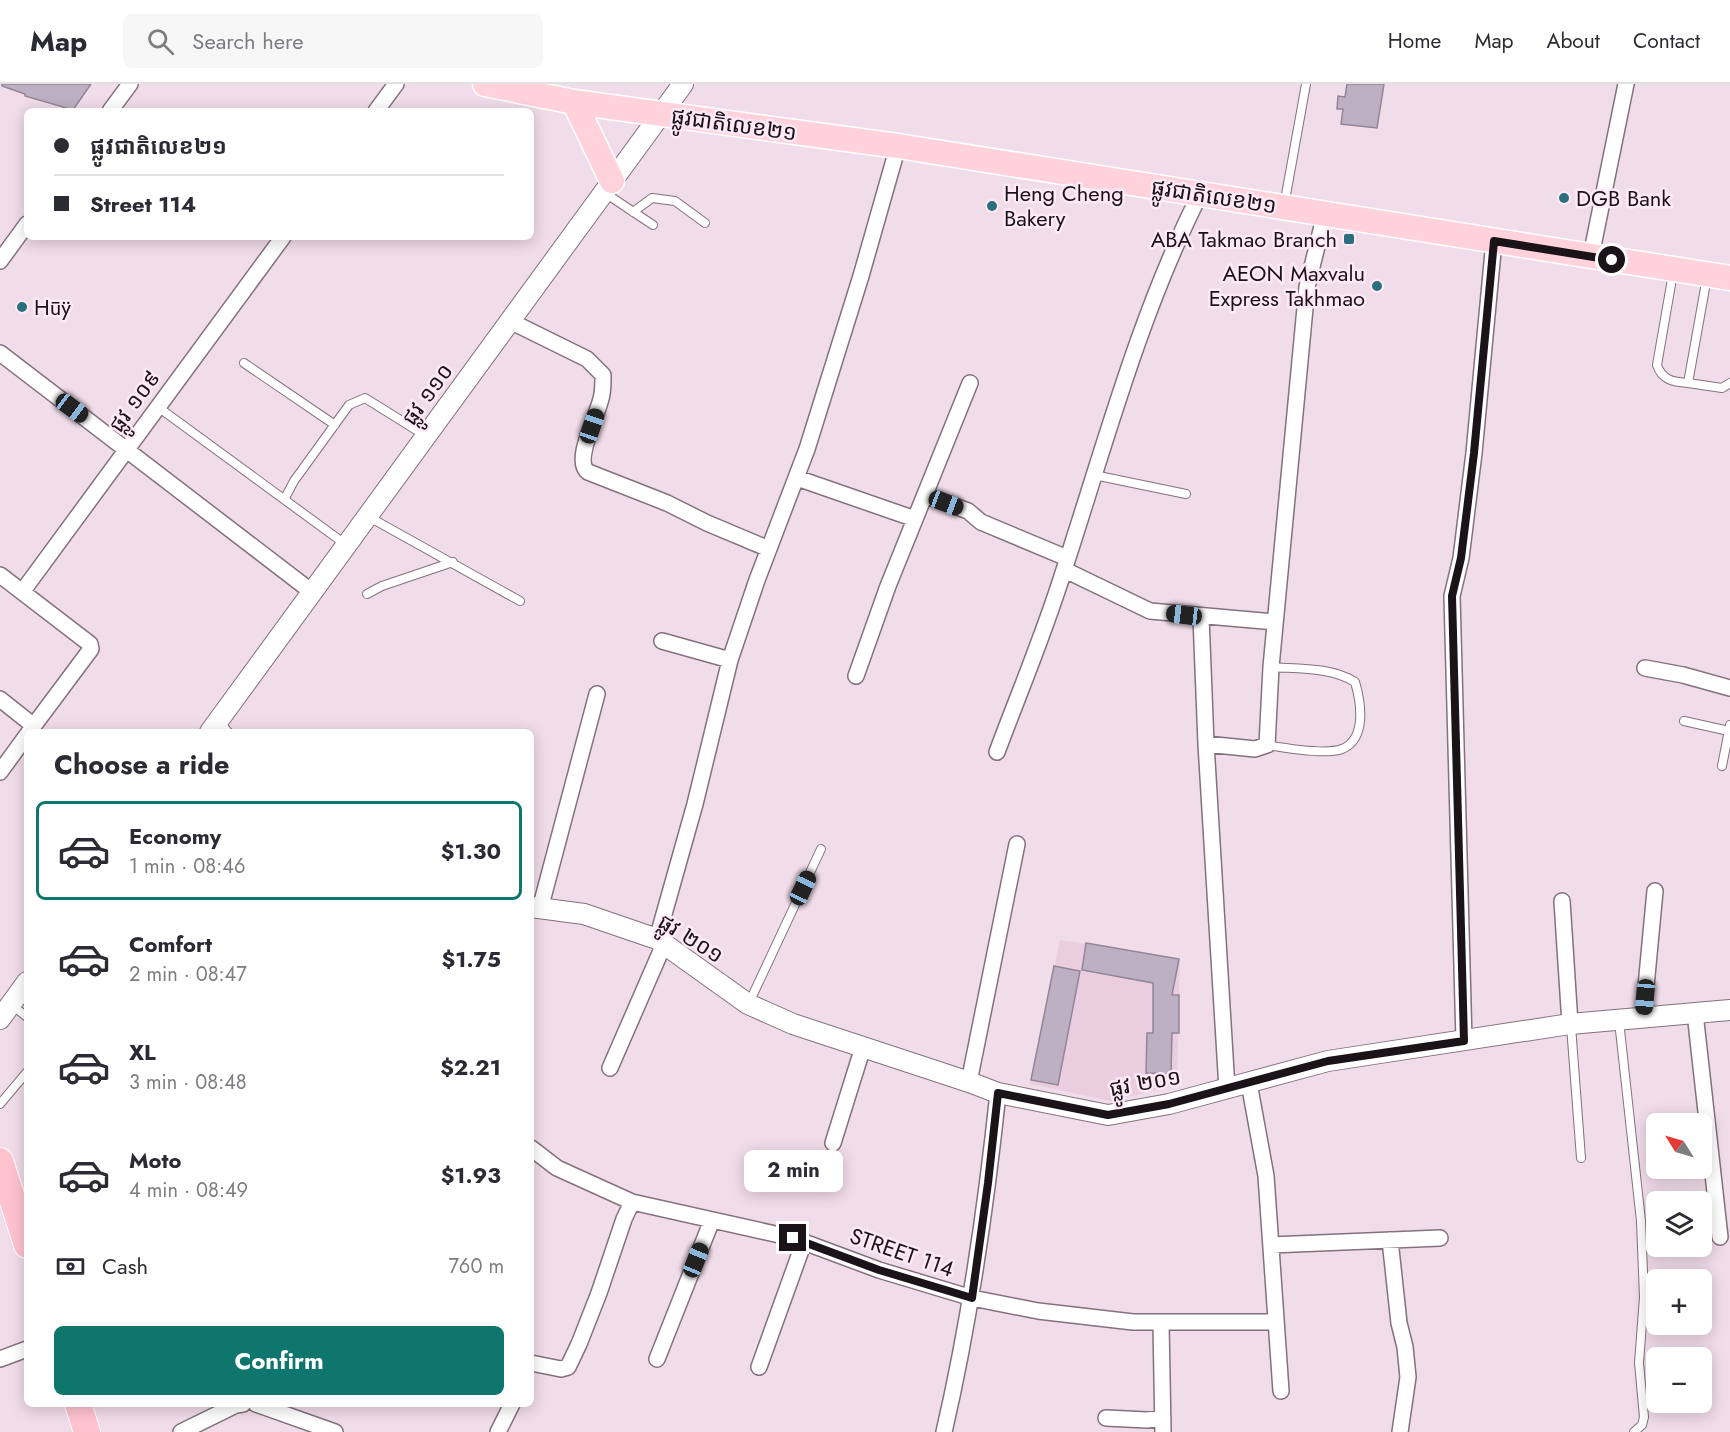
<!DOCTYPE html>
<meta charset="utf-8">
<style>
body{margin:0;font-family:Jost,"Noto Sans Khmer",sans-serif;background:#f7f7f7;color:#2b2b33;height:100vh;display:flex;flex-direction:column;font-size:22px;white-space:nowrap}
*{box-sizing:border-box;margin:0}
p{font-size:20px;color:#7c7c81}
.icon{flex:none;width:33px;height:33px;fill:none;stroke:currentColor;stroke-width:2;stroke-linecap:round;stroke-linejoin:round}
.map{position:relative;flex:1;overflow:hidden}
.details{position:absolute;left:24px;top:645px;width:510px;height:678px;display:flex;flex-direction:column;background:#fff;border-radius:9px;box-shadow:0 3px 15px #0003}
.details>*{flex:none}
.banner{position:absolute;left:24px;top:24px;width:510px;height:132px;border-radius:9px;box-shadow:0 3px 15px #0003;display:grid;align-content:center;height:132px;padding:0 30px;background:#fff}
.needle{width:39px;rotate:307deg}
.tools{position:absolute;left:1646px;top:1029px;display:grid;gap:12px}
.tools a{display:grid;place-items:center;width:66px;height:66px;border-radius:9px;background:#fff;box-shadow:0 3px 15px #0003;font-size:30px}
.end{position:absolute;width:27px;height:27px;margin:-14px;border:8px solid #1a1318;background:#fff;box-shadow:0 0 0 3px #fff}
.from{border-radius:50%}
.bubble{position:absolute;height:42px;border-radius:9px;background:#fff;box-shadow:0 3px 15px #0003;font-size:20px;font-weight:700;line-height:42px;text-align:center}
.car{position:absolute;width:18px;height:36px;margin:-18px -9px;border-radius:8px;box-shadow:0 0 4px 2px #0007;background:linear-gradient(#222 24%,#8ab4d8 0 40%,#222 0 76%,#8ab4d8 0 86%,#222 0)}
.banner b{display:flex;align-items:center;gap:21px;height:57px;font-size:22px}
.banner b+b{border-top:2px solid #e1e1e2}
.banner i{width:15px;height:15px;background:#2b2b33}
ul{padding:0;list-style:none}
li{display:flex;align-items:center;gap:18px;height:99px;margin:0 12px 9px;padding:0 18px;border:3px solid transparent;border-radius:9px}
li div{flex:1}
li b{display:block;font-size:22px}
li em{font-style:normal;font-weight:700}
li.active{border-color:#0f766e}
li>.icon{width:54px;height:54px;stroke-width:1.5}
h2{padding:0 30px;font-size:27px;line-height:72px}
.pay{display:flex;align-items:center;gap:15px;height:66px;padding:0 30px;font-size:22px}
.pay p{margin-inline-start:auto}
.cta{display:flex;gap:12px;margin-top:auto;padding:12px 30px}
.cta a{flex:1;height:69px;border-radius:9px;background:#0f766e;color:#fff;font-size:24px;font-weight:700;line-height:69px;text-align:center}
header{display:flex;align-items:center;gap:36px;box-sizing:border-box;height:84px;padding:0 30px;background:#fff;border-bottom:2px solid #e1e1e2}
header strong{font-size:28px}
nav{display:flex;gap:33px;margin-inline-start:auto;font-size:21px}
.search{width:420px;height:54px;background:#f7f7f7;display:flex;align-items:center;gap:15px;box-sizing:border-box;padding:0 21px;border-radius:9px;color:#7c7c81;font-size:22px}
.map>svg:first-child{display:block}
.built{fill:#eacee0}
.building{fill:#bdb0c3;stroke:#918597;stroke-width:1.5}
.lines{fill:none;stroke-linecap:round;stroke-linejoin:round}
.service-casing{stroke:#84717d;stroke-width:10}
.minor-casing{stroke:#84717d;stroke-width:18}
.tertiary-casing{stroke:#84717d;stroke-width:22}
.primary-casing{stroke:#fff;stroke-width:27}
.trunk-casing{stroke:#fff;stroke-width:28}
.service{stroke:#fff;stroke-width:8}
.minor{stroke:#fff;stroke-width:15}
.tertiary{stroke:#fff;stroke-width:20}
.primary{stroke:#ffd2dc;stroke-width:24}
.trunk{stroke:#ffc3d0;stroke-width:26}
.route{stroke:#1a1318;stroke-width:8}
.poi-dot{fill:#2b6f7f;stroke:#ffe9f7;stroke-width:2}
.labels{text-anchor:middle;stroke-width:5;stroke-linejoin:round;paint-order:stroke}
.street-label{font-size:22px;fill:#1a1318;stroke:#ffe9f7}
.poi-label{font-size:22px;fill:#1a1318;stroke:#ffe9f7;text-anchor:start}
</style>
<header>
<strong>Map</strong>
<div class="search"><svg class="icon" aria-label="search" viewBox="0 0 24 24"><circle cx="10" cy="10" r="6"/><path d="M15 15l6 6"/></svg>Search here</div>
<nav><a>Home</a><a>Map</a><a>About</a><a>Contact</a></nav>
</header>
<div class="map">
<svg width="1730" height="1348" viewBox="0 0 1730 1348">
<rect width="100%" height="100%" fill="#f1dce9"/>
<path class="built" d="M1060,856L1180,874L1177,1001L1111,1017L1030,1000Z"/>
<path class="building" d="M2,0H91L73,26L25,12V10L2,2Z
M1347,0H1384L1377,44L1341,40L1343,25H1337L1338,12L1345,13Z
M1086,859L1179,875L1172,911H1179V949H1172L1171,990L1146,989L1147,949H1153V899L1082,886Z
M1054,882L1080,887L1058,1001L1031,996Z"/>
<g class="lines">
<defs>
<path id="service" d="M605,109L653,141
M1284,122L1306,0
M633,128L652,114L675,117L705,139
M1673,189L1657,281C1662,296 1673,298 1688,299L1707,193
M244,279L335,341
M1688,299L1722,304L1730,299
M158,323L345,460
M1094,391L1186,410
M285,414L294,397L349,321L365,314L426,352
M369,433L520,517
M367,510L382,502L453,478
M219,637L228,648
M1684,637L1729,647
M1267,661C1284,664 1326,671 1342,665C1367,655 1361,618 1355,598C1331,583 1298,585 1271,583
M1722,682L1730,641
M749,919L821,765
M12,921L27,933
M1619,937L1641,1137L1644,1213L1639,1279L1644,1333L1642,1341L1634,1348
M1571,942L1581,1074
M0,1020L27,988"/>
<path id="minor" d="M110,27L130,0
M376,27L396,0
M1591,172L1626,0
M0,177L27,140
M510,237L587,275L603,291C603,297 603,304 602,310C600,328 572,376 588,388L667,419L707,439L769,465
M0,269L312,508
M797,394L915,435
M925,411L968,427L981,438L1067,474
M1065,486L1150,527L1275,538
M0,491L90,560L91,565L29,648
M22,508L283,153
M1201,533L1206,660L1227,1005
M662,557L730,576
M1645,584L1683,591L1730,604
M856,592L888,502L970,299
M0,615L34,642
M1206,660L1255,665L1267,661L1271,583L1307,203L1325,130
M997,668C1019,609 1044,550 1063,489C1105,361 1139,231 1200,110
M0,688L27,651
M1562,817L1570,940
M540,825L597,610
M657,855L695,720L730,576L757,496L807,365L861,192L898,62
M1695,929L1720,1153
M1643,934L1655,807
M1464,957L1452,512L1461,474L1474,369L1494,157
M610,984L664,860
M969,998L1017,760
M1249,999L1266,1092L1281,1307
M833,1059L863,963
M531,1064L557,1084L632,1118L793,1154L879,1186L972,1214L1038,1227L1133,1238H1276
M1390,1156L1399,1239L1405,1263L1408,1293L1400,1348
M1271,1161L1440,1154
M1161,1240L1163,1348
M0,1275L27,1265
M657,1275L712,1136
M531,1279L561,1285L568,1283L579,1260L599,1209L624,1135L632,1118
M759,1283L804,1158
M256,1320L335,1348
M1106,1334L1147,1336L1163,1334
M181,1348L236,1321L243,1320
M498,1348L512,1320
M944,1348C970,1236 986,1123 998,1009"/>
<path id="tertiary" d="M210,648L683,0
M531,823L584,830L657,855L748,920L793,940L969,998L998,1009L1108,1031L1169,1020L1328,977L1570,940L1730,926
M0,935L27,898"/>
<path id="primary" d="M485,0L574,18L898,62L1730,194
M574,18L612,97"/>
<path id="trunk" d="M0,1077L27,1161
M78,1320L87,1348"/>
</defs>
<use href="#service" class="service-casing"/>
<use href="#minor" class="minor-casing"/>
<use href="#tertiary" class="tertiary-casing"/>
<use href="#primary" class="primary-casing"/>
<use href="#trunk" class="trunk-casing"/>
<use href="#service" class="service"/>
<use href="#minor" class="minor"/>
<use href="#tertiary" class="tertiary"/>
<use href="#primary" class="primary"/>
<use href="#trunk" class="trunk"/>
</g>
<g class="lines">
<path class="route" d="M793,1154L879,1186L972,1214L988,1099L998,1009L1108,1031L1169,1020L1328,977L1464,957L1452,512L1461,474L1474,369L1494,157L1612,176"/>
</g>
<g class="poi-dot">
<circle cx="1564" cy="114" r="6"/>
<circle cx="992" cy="122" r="6"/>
<rect x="1343" y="149" width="12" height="12" rx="3"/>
<circle cx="1377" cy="202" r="6"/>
<circle cx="22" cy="223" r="6"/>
</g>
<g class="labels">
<g class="street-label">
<text transform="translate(734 40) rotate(8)" y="8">ផ្លូវជាតិលេខ២១</text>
<text transform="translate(1214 112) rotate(9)" y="8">ផ្លូវជាតិលេខ២១</text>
<text transform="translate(427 310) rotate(-54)" y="8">ផ្លូវ ១១០</text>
<text transform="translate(134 317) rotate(-54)" y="8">ផ្លូវ ១០៩</text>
<text transform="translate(691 854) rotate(32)" y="8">ផ្លូវ ២០១</text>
<text transform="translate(1145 998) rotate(-10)" y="8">ផ្លូវ ២០១</text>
<text transform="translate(902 1168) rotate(19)" y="8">STREET 114</text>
</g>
<g class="poi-label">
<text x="1004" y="117">Heng Cheng<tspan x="1004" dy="25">Bakery</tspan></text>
<text x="1576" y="122">DGB Bank</text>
<text x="1337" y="163" text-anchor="end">ABA Takmao Branch</text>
<text x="1365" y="197" text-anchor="end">AEON Maxvalu<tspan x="1365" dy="25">Express Takhmao</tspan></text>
<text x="34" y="231">Hūÿ</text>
</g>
</g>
</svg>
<div class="tools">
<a><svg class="needle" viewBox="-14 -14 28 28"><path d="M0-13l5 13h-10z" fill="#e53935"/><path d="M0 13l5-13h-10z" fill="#7c7c81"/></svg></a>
<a><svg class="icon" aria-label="layers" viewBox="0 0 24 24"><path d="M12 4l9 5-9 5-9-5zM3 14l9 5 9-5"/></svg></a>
<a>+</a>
<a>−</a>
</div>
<i class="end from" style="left:1612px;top:176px"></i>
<i class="end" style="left:793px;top:1154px"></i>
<div class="bubble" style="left:744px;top:1066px;width:99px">2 min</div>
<i class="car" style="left:72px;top:324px;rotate:127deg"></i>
<i class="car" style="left:592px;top:342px;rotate:19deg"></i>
<i class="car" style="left:946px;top:419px;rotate:111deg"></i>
<i class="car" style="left:1184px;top:531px;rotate:277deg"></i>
<i class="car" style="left:803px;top:804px;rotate:25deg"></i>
<i class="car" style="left:1645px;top:913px;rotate:185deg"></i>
<i class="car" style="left:696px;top:1176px;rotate:22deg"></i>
<div class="banner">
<b><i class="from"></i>ផ្លូវជាតិលេខ២១</b>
<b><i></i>Street 114</b>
</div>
<section class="details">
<h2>Choose a ride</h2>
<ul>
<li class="active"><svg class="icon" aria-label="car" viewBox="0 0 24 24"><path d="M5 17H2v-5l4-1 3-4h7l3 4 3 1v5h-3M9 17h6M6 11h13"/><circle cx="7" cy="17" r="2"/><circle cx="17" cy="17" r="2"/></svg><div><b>Economy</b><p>1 min · 08:46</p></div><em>$1.30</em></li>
<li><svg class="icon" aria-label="car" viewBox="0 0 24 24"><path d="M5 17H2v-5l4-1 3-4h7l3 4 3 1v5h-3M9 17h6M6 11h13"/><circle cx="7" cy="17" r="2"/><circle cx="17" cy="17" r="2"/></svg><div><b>Comfort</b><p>2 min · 08:47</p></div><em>$1.75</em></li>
<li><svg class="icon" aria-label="car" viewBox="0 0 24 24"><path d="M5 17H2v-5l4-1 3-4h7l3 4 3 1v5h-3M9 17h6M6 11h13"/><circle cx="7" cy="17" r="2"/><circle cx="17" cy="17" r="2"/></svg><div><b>XL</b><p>3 min · 08:48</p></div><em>$2.21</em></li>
<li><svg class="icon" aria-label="car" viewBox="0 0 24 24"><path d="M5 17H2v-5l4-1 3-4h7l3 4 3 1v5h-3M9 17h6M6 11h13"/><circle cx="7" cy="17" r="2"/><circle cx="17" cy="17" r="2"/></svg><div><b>Moto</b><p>4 min · 08:49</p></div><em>$1.93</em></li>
</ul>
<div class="pay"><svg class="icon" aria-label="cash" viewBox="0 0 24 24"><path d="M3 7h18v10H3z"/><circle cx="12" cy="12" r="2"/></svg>Cash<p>760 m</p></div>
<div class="cta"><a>Confirm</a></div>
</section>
</div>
